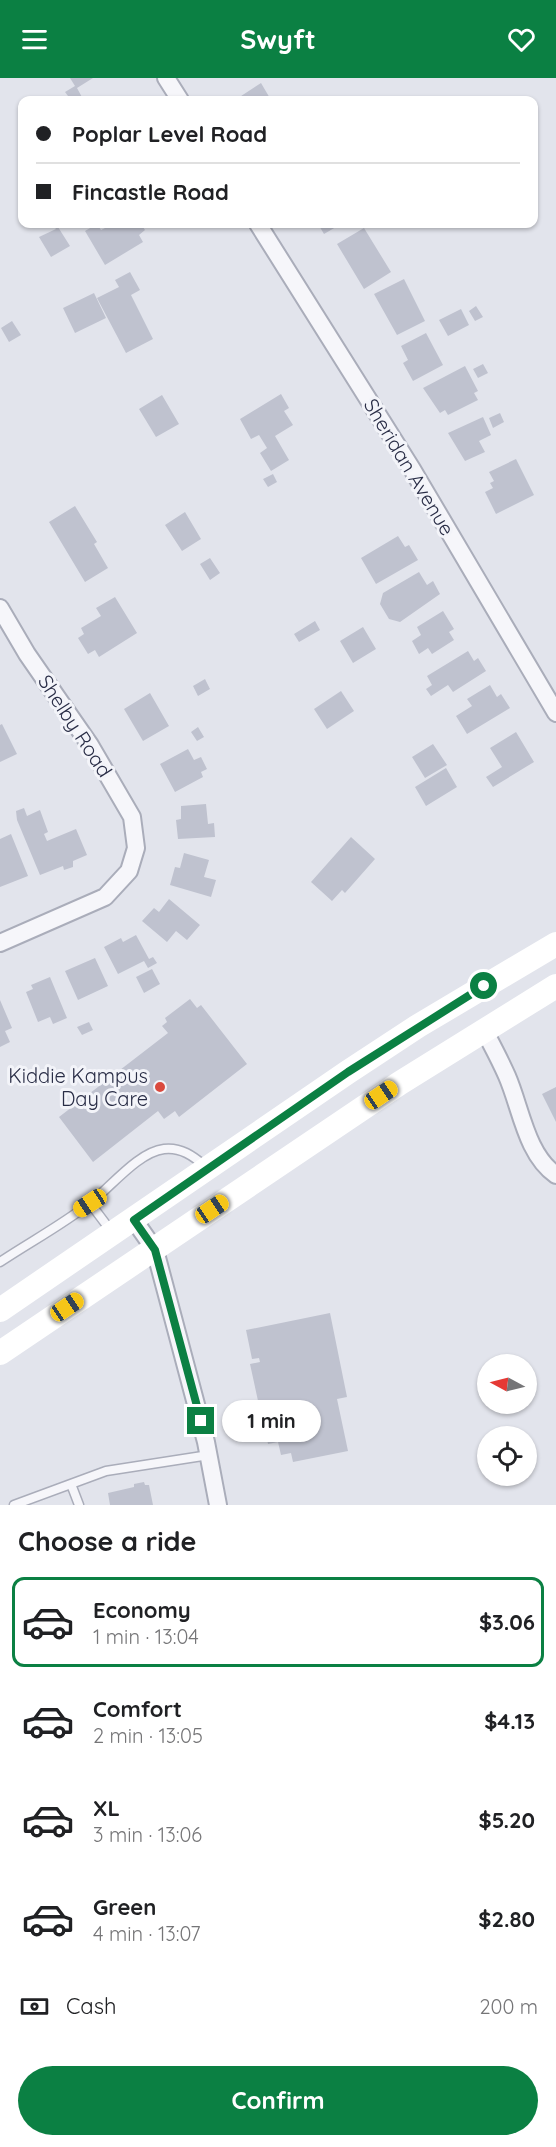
<!DOCTYPE html>
<meta charset="utf-8">
<style>
body{margin:0;font-family:Quicksand,sans-serif;background:#f2f2f2;color:#202124;height:100vh;display:flex;flex-direction:column;font-size:22px;white-space:nowrap}
*{box-sizing:border-box;margin:0}
p{font-size:20px;color:#757577}
.icon{flex:none;width:33px;height:33px;fill:none;stroke:currentColor;stroke-width:2;stroke-linecap:round;stroke-linejoin:round}
.map{position:relative;height:1427px;overflow:hidden}
.details{display:flex;flex-direction:column;background:#fff;flex:1}
.details>*{flex:none}
.hud{position:absolute;left:18px;top:18px;width:520px;height:132px;border-radius:12px;box-shadow:0 2px 4px #0004;display:grid;align-content:center;height:132px;padding:0 18px;background:#fff}
.needle{width:39px;rotate:277deg}
.buttons{position:absolute;left:477px;top:1276px;display:grid;gap:12px}
.buttons a{display:grid;place-items:center;width:60px;height:60px;border-radius:50%;background:#fff;box-shadow:0 2px 4px #0004;font-size:30px}
.end{position:absolute;width:27px;height:27px;margin:-14px;border:8px solid #0b8043;background:#fff;box-shadow:0 0 0 3px #fff}
.from{border-radius:50%}
.bubble{position:absolute;height:42px;border-radius:21px;background:#fff;box-shadow:0 2px 4px #0004;font-size:20px;font-weight:800;line-height:42px;text-align:center}
.car{position:absolute;width:18px;height:36px;margin:-18px -9px;border-radius:8px;box-shadow:0 0 4px 2px #0007;background:linear-gradient(#f5c518 24%,#345 0 40%,#f5c518 0 76%,#345 0 86%,#f5c518 0)}
.hud b{display:flex;align-items:center;gap:21px;height:57px;font-size:22px}
.hud b+b{border-top:2px solid #e0e0e0}
.hud i{width:15px;height:15px;background:#202124}
ul{padding:0;list-style:none}
li{display:flex;align-items:center;gap:18px;height:90px;margin:0 12px 9px;padding:0 6px;border:3px solid transparent;border-radius:12px}
li div{flex:1}
li b{display:block;font-size:22px}
li em{font-style:normal;font-weight:800}
li.active{border-color:#0b8043}
li>.icon{width:54px;height:54px;stroke-width:1.5}
h2{padding:0 18px;font-size:27px;line-height:72px}
.pay{display:flex;align-items:center;gap:15px;height:66px;padding:0 18px;font-size:22px}
.pay p{margin-inline-start:auto}
.button{display:flex;gap:12px;margin-top:auto;padding:12px 18px}
.button a{flex:1;height:69px;border-radius:36px;background:#0b8043;color:#fff;font-size:24px;font-weight:800;line-height:69px;text-align:center}
header{display:flex;justify-content:space-between;align-items:center;height:78px;padding:0 18px;background:#0b8043;color:#fff;font-size:27px;font-weight:800}
.map>svg:first-child{display:block}
.building{fill:#bfc2cf}
.lines{fill:none;stroke-linecap:round;stroke-linejoin:round}
.service-casing{stroke:#aaadba;stroke-width:11}
.minor-casing{stroke:#aaadba;stroke-width:20}
.service{stroke:#f6f6fa;stroke-width:8}
.minor{stroke:#f6f6fa;stroke-width:16}
.secondary{stroke:#fff;stroke-width:24}
.route{stroke:#0b8043;stroke-width:8}
.poi-dot{fill:#da4a3e;stroke:#f3f4f9;stroke-width:2}
.labels{text-anchor:middle;stroke-width:6;stroke-linejoin:round;paint-order:stroke}
.street-label{font-size:20px;fill:#292d46;stroke:#f3f4f9}
.poi-label{font-size:20px;fill:#292d46;stroke:#f3f4f9;text-anchor:end}
</style>
<header><svg class="icon" aria-label="menu" viewBox="0 0 24 24"><path d="M4 6h16M4 12h16M4 18h16"/></svg>Swyft<svg class="icon" aria-label="heart" viewBox="0 0 24 24"><path d="M12 20l-8-8c-3-5 5-10 8-4 3-6 11-1 8 4z"/></svg></header>
<div class="map">
<svg width="556" height="1427" viewBox="0 0 556 1427">
<rect width="100%" height="100%" fill="#e2e4ec"/>
<path class="building" d="M70,0H93L77,10L83,21L81,22H71L65,14L75,8Z
M261,5L271,22H240L238,20Z
M52,146H63L58,149L70,168L51,179L39,159L56,151Z
M97,146L101,152L113,146H141L145,152L139,157L143,164L105,187L85,153Z
M312,146H341L324,156L318,146L314,149Z
M364,150L391,194L364,211L337,166Z
M130,194L140,212L131,217L153,261L126,275L97,220L119,209L115,202Z
M404,201L425,243L397,257L374,216Z
M94,215L106,240L75,255L63,230Z
M476,228L483,239L475,243L469,233Z
M461,231L469,247L448,258L439,242Z
M12,243L21,257L9,264L1,250Z
M426,255L443,287L413,303L403,285L408,282L401,268Z
M483,286L488,295L478,300L473,291Z
M465,288L478,313L474,315L478,322L448,337L445,332L440,335L423,310Z
M281,316L289,330L284,333L293,347L275,358L289,382L271,393L260,375L267,370L259,357L251,361L240,341Z
M162,317L179,346L156,359L139,331Z
M500,335L504,344L493,350L489,340Z
M483,339L491,357L479,363L485,374L465,383L448,355Z
M516,381L534,417L496,436L485,414L493,410L490,405L494,403L489,394Z
M273,396L277,404L268,409L263,401Z
M75,428L97,464L94,466L108,490L85,504L49,444Z
M185,434L201,461L182,473L165,447Z
M398,458L405,469L409,467L418,482L376,506L361,480Z
M210,480L220,495L210,502L200,486Z
M419,494L427,507L433,503L440,516L400,544L389,541L380,526L383,515Z
M115,519L137,555L99,579L95,572L88,576L78,560L84,556L81,550L101,538L96,530Z
M443,533L454,551L449,554L454,562L432,576L428,570L419,576L412,563L421,557L417,549Z
M315,543L320,552L299,564L294,556Z
M363,549L376,571L353,585L340,563Z
M468,573L474,583L478,580L486,593L453,614L448,607L431,618L426,611L432,607L427,598Z
M205,601L210,611L198,618L193,608Z
M490,607L497,619L501,616L510,630L467,656L456,638L472,628L467,621Z
M341,613L354,633L327,651L314,631Z
M150,615L169,648L143,663L124,631Z
M2,646L17,676L0,684V647Z
M198,649L204,659L197,663L191,654Z
M516,654L534,684L493,709L486,699L502,689L490,670Z
M433,666L447,687L425,700L412,679Z
M188,671L194,682L201,679L207,691L201,694L203,699L175,714L160,686Z
M446,690L457,709L426,728L415,709Z
M206,726L208,746L214,745L215,759L178,761L176,742L181,741V728Z
M24,730L27,738L40,732L48,754L44,756L47,763L76,751L87,777L73,783V789L64,792L63,788L40,797L17,742L16,733Z
M11,756L28,798L0,809V761Z
M351,759L375,781L345,815L342,812L332,823L311,804Z
M184,775L209,782L204,799L216,802L211,819L170,807L175,789L180,790Z
M169,821L200,847L187,862L176,853L167,864L142,843L154,830L159,834Z
M136,857L149,881L153,879L157,885L148,890L144,883L118,896L104,869L121,860L123,864Z
M95,880L108,908L78,922L65,893Z
M152,891L160,906L144,915L136,899Z
M50,899L67,940L53,946L50,939L38,944L26,914L33,911L31,907Z
M190,921L197,930L201,927L247,986L179,1039L175,1033L164,1041L158,1033L93,1084L59,1039L168,955L162,948L167,944L165,940Z
M0,922L12,950L5,953L10,964L0,969Z
M89,944L93,952L82,957L77,949Z
M556,1009V1044L542,1016Z
M330,1235L347,1319L337,1321L348,1373L293,1384L291,1375L281,1377L278,1364L268,1366L262,1335L269,1333L268,1330L260,1332L250,1286L260,1284L259,1280L252,1281L246,1252Z
M144,1404L145,1407H149L153,1427H110L108,1415L134,1409V1406Z"/>
<g class="lines">
<defs>
<path id="service" d="M90,1125L111,1153
M0,1184C30,1164 62,1147 90,1125C110,1110 138,1074 164,1071C181,1069 193,1078 205,1088
M71,1406L79,1427
M14,1427L106,1393L209,1377"/>
<path id="minor" d="M166,0L180,22
M258,146L412,391L556,635
M0,530L27,576L90,667L132,739L136,770L129,793L105,819L0,865
M484,952C492,967 500,982 507,998C521,1030 526,1076 556,1097
M134,1142L155,1172L206,1364L218,1427"/>
</defs>
<use href="#service" class="service-casing"/>
<use href="#minor" class="minor-casing"/>
<use href="#service" class="service"/>
<use href="#minor" class="minor"/>
<path class="secondary" d="M0,1232L348,994L418,948L556,866
M0,1275L400,1005L556,908"/>
</g>
<g class="lines">
<path class="route" d="M201,1343L155,1172L134,1142L348,994L484,908"/>
</g>
<circle class="poi-dot" cx="160" cy="1009" r="6"/>
<g class="labels">
<g class="street-label">
<text transform="translate(409 389) rotate(59)" y="7">Sheridan Avenue</text>
<text transform="translate(75 648) rotate(57)" y="7">Shelby Road</text>
</g>
<g class="poi-label">
<text x="148" y="1005">Kiddie Kampus<tspan x="148" dy="23">Day Care</tspan></text>
</g>
</g>
</svg>
<div class="buttons">
<a><svg class="needle" viewBox="-14 -14 28 28"><path d="M0-13l5 13h-10z" fill="#e53935"/><path d="M0 13l5-13h-10z" fill="#757577"/></svg></a>
<a><svg class="icon" aria-label="locate" viewBox="0 0 24 24"><circle cx="12" cy="12" r="6"/><path d="M12 2v4M12 18v4M2 12h4M18 12h4"/></svg></a>
</div>
<i class="end from" style="left:484px;top:908px"></i>
<i class="end" style="left:201px;top:1343px"></i>
<div class="bubble" style="left:222px;top:1322px;width:99px">1 min</div>
<i class="car" style="left:381px;top:1017px;rotate:56deg"></i>
<i class="car" style="left:90px;top:1125px;rotate:237deg"></i>
<i class="car" style="left:212px;top:1131px;rotate:56deg"></i>
<i class="car" style="left:67px;top:1229px;rotate:56deg"></i>
<div class="hud">
<b><i class="from"></i>Poplar Level Road</b>
<b><i></i>Fincastle Road</b>
</div>
</div>
<section class="details">
<h2>Choose a ride</h2>
<ul>
<li class="active"><svg class="icon" aria-label="car" viewBox="0 0 24 24"><path d="M5 17H2v-5l4-1 3-4h7l3 4 3 1v5h-3M9 17h6M6 11h13"/><circle cx="7" cy="17" r="2"/><circle cx="17" cy="17" r="2"/></svg><div><b>Economy</b><p>1 min · 13:04</p></div><em>$3.06</em></li>
<li><svg class="icon" aria-label="car" viewBox="0 0 24 24"><path d="M5 17H2v-5l4-1 3-4h7l3 4 3 1v5h-3M9 17h6M6 11h13"/><circle cx="7" cy="17" r="2"/><circle cx="17" cy="17" r="2"/></svg><div><b>Comfort</b><p>2 min · 13:05</p></div><em>$4.13</em></li>
<li><svg class="icon" aria-label="car" viewBox="0 0 24 24"><path d="M5 17H2v-5l4-1 3-4h7l3 4 3 1v5h-3M9 17h6M6 11h13"/><circle cx="7" cy="17" r="2"/><circle cx="17" cy="17" r="2"/></svg><div><b>XL</b><p>3 min · 13:06</p></div><em>$5.20</em></li>
<li><svg class="icon" aria-label="car" viewBox="0 0 24 24"><path d="M5 17H2v-5l4-1 3-4h7l3 4 3 1v5h-3M9 17h6M6 11h13"/><circle cx="7" cy="17" r="2"/><circle cx="17" cy="17" r="2"/></svg><div><b>Green</b><p>4 min · 13:07</p></div><em>$2.80</em></li>
</ul>
<div class="pay"><svg class="icon" aria-label="cash" viewBox="0 0 24 24"><path d="M3 7h18v10H3z"/><circle cx="12" cy="12" r="2"/></svg>Cash<p>200 m</p></div>
<div class="button"><a>Confirm</a></div>
</section>
